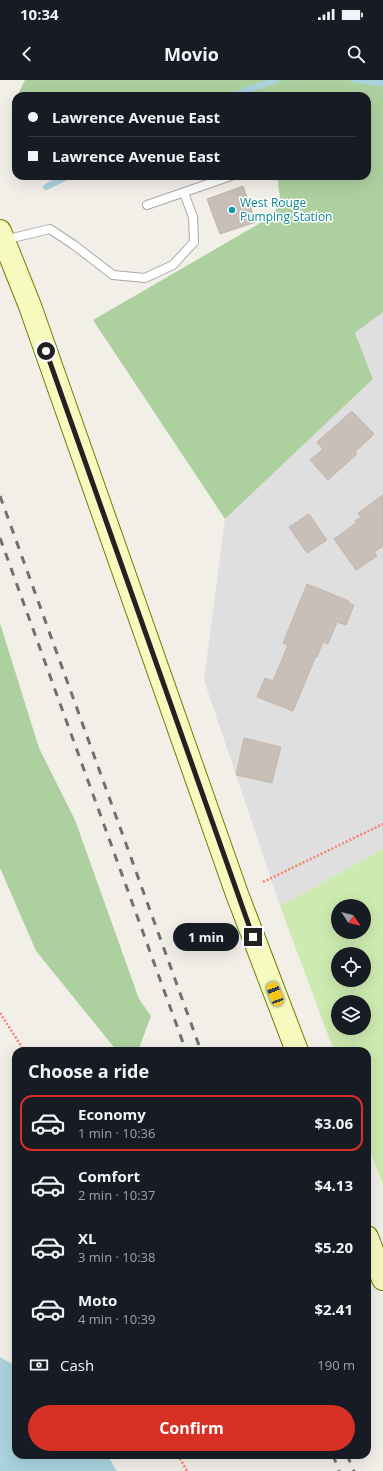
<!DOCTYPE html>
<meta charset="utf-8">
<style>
body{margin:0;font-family:"Open Sans",sans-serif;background:#20242c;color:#f1f3f6;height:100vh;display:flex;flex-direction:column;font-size:15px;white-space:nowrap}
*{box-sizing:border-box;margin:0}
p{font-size:13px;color:#9ea1a6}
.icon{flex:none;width:22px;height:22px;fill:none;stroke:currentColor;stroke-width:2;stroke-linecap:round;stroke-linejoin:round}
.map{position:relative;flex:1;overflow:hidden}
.panel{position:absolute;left:12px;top:967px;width:359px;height:412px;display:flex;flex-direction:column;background:#171b24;border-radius:12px;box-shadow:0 4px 16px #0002}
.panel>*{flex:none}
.top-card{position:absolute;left:12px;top:12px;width:359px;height:88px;border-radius:12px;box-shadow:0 4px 16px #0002;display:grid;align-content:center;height:88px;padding:0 16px;background:#171b24}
.needle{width:26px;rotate:126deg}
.controls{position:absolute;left:331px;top:819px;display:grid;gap:8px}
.controls a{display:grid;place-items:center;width:40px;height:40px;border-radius:50%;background:#171b24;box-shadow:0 4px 16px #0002;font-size:20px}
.end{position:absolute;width:18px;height:18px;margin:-9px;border:5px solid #222;background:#fff;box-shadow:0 0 0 2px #fff}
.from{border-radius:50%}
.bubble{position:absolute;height:28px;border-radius:14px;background:#171b24;box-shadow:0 4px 16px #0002;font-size:13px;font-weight:700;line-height:28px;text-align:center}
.car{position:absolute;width:12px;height:24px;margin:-12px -6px;border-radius:5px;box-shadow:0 0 3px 1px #0007;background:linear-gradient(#f5c518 24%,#345 0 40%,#f5c518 0 76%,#345 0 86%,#f5c518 0)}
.top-card b{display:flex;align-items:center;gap:14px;height:38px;font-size:15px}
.top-card b+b{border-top:1px solid #363941}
.top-card i{width:10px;height:10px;background:#f1f3f6}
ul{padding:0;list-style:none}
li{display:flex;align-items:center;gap:12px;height:56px;margin:0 8px 6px;padding:0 8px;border:2px solid transparent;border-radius:12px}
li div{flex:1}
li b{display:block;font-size:15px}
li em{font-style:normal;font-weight:700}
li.active{border-color:#d93025}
li>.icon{width:36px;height:36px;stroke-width:1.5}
h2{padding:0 16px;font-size:18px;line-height:48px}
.pay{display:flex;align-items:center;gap:10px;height:44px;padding:0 16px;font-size:15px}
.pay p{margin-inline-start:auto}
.button{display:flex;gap:8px;margin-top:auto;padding:8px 16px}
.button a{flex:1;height:46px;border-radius:24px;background:#d93025;color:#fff;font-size:16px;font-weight:700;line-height:46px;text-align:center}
.status{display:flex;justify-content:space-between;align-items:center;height:28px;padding:0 20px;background:#171b24;direction:ltr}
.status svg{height:11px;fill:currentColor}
header{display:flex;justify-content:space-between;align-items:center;height:52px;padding:0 16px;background:#171b24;font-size:18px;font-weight:700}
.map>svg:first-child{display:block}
.residential{fill:#e0dfdf}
.grass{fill:#cdebb0;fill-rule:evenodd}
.forest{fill:#add19e}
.water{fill:#aad3df}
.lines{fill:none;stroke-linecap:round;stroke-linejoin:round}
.stream{stroke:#aad3df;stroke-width:6}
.building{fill:#c7bfb8;stroke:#c4b6ab}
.lane-casing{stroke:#a9a9a9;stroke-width:10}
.secondary-casing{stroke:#707d05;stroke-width:24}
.path{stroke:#fa8072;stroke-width:2.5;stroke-dasharray:2 2;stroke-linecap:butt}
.lane{stroke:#fff;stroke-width:8}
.secondary{stroke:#f7fabf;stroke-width:22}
.rail{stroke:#707070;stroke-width:3;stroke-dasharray:8 8;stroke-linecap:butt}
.route{stroke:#222;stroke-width:5}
.culture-dot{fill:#0f9aa8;stroke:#fff;stroke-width:1.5}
.labels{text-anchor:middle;stroke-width:3;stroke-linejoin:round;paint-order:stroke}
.culture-label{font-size:12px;fill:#0d838f;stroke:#fff;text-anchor:start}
</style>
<div class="status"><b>10:34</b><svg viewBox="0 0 49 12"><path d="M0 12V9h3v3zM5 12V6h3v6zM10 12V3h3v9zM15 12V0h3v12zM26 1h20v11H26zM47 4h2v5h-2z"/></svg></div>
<header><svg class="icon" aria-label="back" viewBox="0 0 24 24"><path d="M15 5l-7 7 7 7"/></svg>Movio<svg class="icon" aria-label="search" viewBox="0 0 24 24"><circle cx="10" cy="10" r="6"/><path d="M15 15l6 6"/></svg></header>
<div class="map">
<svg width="383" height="1391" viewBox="0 0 383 1391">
<rect width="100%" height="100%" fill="#f2efe9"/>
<path class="residential" d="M383,232V769L280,826L204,600L225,439L373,299L355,253Z"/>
<path class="grass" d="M383,769V1105L367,1062V971H334L280,826ZM338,826H364V852H338ZM338,874H364V900H338ZM338,922H364V948H338Z"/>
<path class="forest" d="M25,0H383V232L355,253L373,299L225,439L93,240L257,145L281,125L277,96H367V16H17Z
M0,543L39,668L75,740L139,919L151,936L138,971H117L36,871L0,788Z"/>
<path class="water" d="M0,1277L16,1286V1375H107L117,1391H0Z"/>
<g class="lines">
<path class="stream" d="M354,0L383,3
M230,16L276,0
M46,107L69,96"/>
</g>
<path class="building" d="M243,106L256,142L220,154L207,119Z
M352,331L374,354L355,372L357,374L328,400L310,380L323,369L317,362Z
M383,415V466L374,472L377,476L356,490L334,459L356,443L355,441L361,437L358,433Z
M309,434L327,460L307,473L289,447Z
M307,504L349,521V523L354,525L346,545L337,542L328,564L323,562L317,577L316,576L293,631L257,617L265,598L273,601L288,565L283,563Z
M244,658L281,667L272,703L236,695Z"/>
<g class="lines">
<defs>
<path id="lane" d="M147,125L231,96
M4,160L50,149L74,165L113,195L145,198L173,185L194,162L193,137L184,113"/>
<path id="secondary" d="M0,151L30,226L237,814L297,971
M367,1157L383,1199"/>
</defs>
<use href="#lane" class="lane-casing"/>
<use href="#secondary" class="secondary-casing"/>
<path class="path" d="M263,802L383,744
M0,933L20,964L23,971
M178,1375L187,1391"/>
<use href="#lane" class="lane"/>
<use href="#secondary" class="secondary"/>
<path class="rail" d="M0,416L201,971
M0,458L186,971
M333,1375L339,1391
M347,1375L354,1391"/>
</g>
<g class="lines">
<path class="route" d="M46,271L253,857"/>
</g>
<circle class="culture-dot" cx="232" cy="130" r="4"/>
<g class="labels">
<g class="culture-label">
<text x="240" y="127">West Rouge<tspan x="240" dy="14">Pumping Station</tspan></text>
</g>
</g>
</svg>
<div class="controls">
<a><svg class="needle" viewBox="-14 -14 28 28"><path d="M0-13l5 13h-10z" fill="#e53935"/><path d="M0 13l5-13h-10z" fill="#9ea1a6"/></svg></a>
<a><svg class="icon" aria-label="locate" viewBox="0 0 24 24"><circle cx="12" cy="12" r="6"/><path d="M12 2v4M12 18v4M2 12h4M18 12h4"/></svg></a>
<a><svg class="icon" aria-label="layers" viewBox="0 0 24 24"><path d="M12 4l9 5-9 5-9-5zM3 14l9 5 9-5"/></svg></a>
</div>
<i class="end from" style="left:46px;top:271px"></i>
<i class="end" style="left:253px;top:857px"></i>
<div class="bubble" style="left:173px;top:843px;width:66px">1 min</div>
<i class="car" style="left:275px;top:914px;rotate:339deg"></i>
<div class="top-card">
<b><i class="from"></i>Lawrence Avenue East</b>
<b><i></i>Lawrence Avenue East</b>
</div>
<section class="panel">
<h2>Choose a ride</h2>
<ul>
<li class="active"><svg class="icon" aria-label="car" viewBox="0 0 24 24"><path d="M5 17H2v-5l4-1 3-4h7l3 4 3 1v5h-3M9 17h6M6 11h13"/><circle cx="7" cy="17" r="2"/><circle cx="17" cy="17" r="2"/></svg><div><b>Economy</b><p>1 min · 10:36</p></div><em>$3.06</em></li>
<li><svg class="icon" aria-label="car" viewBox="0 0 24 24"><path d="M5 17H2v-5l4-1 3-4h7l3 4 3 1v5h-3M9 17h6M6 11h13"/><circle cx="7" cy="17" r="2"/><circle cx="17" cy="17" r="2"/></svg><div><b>Comfort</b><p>2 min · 10:37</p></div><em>$4.13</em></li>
<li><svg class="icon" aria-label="car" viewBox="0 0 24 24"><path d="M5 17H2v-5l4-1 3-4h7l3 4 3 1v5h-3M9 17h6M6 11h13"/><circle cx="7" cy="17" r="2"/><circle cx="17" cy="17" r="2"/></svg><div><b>XL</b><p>3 min · 10:38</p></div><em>$5.20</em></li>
<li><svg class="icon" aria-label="car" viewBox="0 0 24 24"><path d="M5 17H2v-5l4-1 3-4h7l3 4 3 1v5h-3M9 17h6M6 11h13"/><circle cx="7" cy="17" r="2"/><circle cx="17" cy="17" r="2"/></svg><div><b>Moto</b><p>4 min · 10:39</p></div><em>$2.41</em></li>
</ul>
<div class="pay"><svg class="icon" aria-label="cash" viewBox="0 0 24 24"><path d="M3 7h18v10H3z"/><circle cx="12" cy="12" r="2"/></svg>Cash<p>190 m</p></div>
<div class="button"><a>Confirm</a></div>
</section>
</div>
